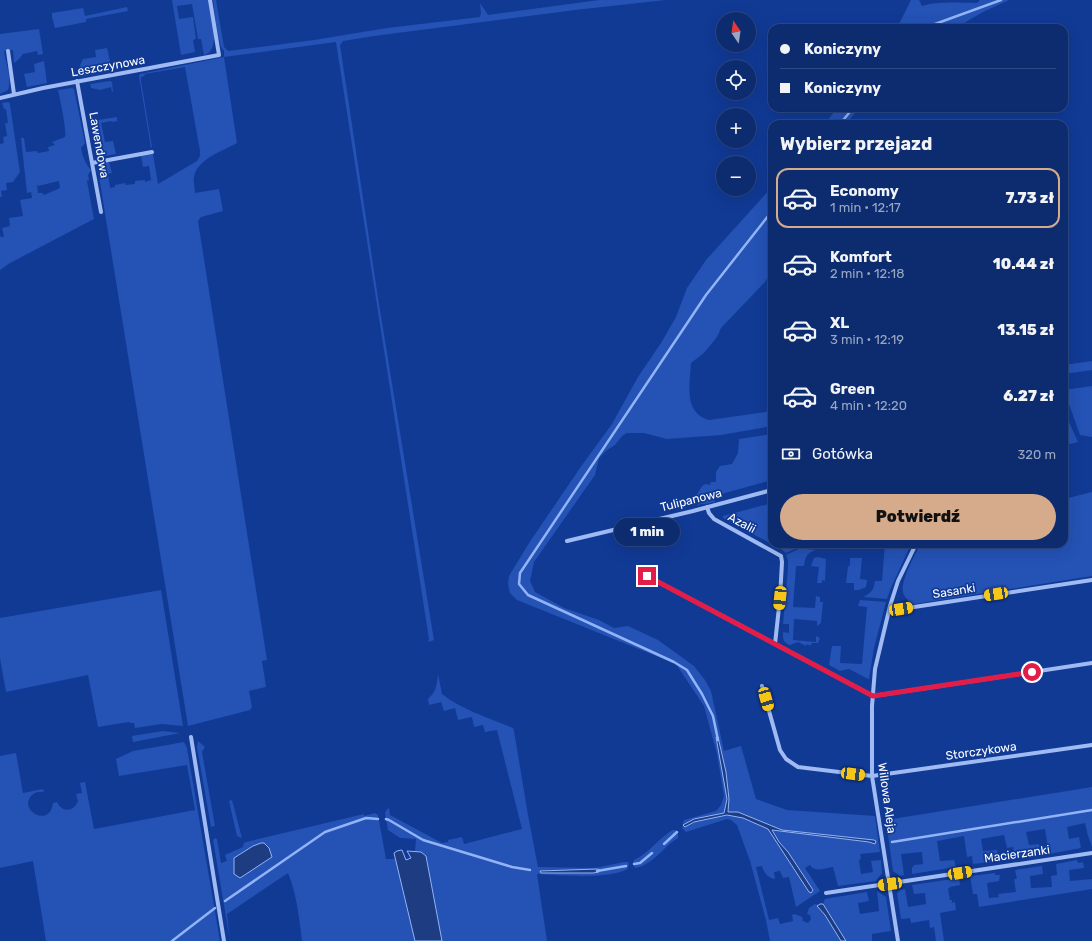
<!DOCTYPE html>
<html lang="pl">
<meta charset="utf-8">
<style>
body{margin:0;font-family:Rubik,sans-serif;background:#1b3878;color:#f1f3f6;height:100vh;display:flex;flex-direction:column;font-size:15px;white-space:nowrap}
*{box-sizing:border-box;margin:0}
p{font-size:13px;color:#9aa7c3}
.icon{flex:none;width:22px;height:22px;fill:none;stroke:currentColor;stroke-width:2;stroke-linecap:round;stroke-linejoin:round}
.map{position:relative;flex:1;overflow:hidden}
.panel{position:absolute;left:768px;top:120px;width:300px;height:428px;display:flex;flex-direction:column;background:#0d2c70;border-radius:12px;box-shadow:0 4px 16px #0002,0 0 0 1px #2d4883}
.panel>*{flex:none}
.banner{position:absolute;left:768px;top:24px;width:300px;height:88px;border-radius:12px;box-shadow:0 4px 16px #0002,0 0 0 1px #2d4883;display:grid;align-content:center;height:88px;padding:0 12px;background:#0d2c70}
.needle{width:26px;rotate:347deg}
.controls{position:absolute;left:716px;top:12px;display:grid;gap:8px}
.controls a{display:grid;place-items:center;width:40px;height:40px;border-radius:50%;background:#0d2c70;box-shadow:0 4px 16px #0002,0 0 0 1px #2d4883;font-size:20px}
.end{position:absolute;width:18px;height:18px;margin:-9px;border:5px solid #e11d48;background:#fff;box-shadow:0 0 0 2px #fff}
.from{border-radius:50%}
.bubble{position:absolute;height:28px;border-radius:14px;background:#0d2c70;box-shadow:0 4px 16px #0002,0 0 0 1px #2d4883;font-size:13px;font-weight:800;line-height:28px;text-align:center}
.car{position:absolute;width:12px;height:24px;margin:-12px -6px;border-radius:5px;box-shadow:0 0 3px 1px #0007;background:linear-gradient(#f5c518 24%,#345 0 40%,#f5c518 0 76%,#345 0 86%,#f5c518 0)}
.banner b{display:flex;align-items:center;gap:14px;height:38px;font-size:15px}
.banner b+b{border-top:1px solid #2d4883}
.banner i{width:10px;height:10px;background:#f1f3f6}
ul{padding:0;list-style:none}
li{display:flex;align-items:center;gap:12px;height:60px;margin:0 8px 6px;padding:0 4px;border:2px solid transparent;border-radius:12px}
li div{flex:1}
li b{display:block;font-size:15px}
li em{font-style:normal;font-weight:800}
li.active{border-color:#d6ab8b}
li>.icon{width:36px;height:36px;stroke-width:1.5}
h2{padding:0 12px;font-size:18px;line-height:48px}
.pay{display:flex;align-items:center;gap:10px;height:44px;padding:0 12px;font-size:15px}
.pay p{margin-inline-start:auto}
.button{display:flex;gap:8px;margin-top:auto;padding:8px 12px}
.button a{flex:1;height:46px;border-radius:24px;background:#d6ab8b;color:#111;font-size:16px;font-weight:800;line-height:46px;text-align:center}
.map>svg:first-child{display:block}
.green{fill:#2452b5;fill-rule:evenodd}
.water{fill:#1d3c81;stroke:#92b4f7}
.lines{fill:none;stroke-linecap:round;stroke-linejoin:round}
.stream{stroke:#92b4f7;stroke-width:2.5}
.street{stroke:#a0bbf3;stroke-width:4}
.route{stroke:#e11d48;stroke-width:5}
.labels{text-anchor:middle;stroke-width:3.5;stroke-linejoin:round;paint-order:stroke}
.street-label{font-size:12px;fill:#fff;stroke:#113a95}
</style>
<div class="map">
<svg width="1092" height="941" viewBox="0 0 1092 941">
<rect width="100%" height="100%" fill="#113a95"/>
<path class="green" d="M172,0H209C211,15 222,50 204,55L201,39H198L192,4L177,6L179,19L193,17L196,39L193,40L195,52L181,55Z
M213,0H216L224,47L228,51L314,40L387,28L480,17L481,13L480,3L488,15L599,0H666L575,10L374,36L343,41L340,45L378,298L434,640L428,642L429,639L336,42L224,57L237,143C223,151 197,159 194,177C193,182 195,188 195,193L219,189L223,211L201,217L198,221L267,660L262,661L266,687L249,691L252,707L250,710L188,726L97,164L109,162L112,173L108,174L110,188L115,187V185L125,183L126,185L135,184V181L145,180V182L151,180L149,166L143,167L141,156L153,154L158,184L197,161L200,156V151L185,67L145,74L144,76L141,77V81L152,147L151,148L139,76L140,74L224,57V51L221,47L217,31Z
M911,0H919L922,6C938,1 960,3 977,3L980,0H1009L983,12L964,23V28H897Z
M127,7L128,11L86,19V22L55,28L52,17V13L83,8L85,16Z
M39,29L43,54L38,55L37,51L23,54L19,59L14,63L13,50L4,51C6,65 12,77 8,90L0,94V34Z
M107,48L111,65L124,63V68L79,77L77,72L83,59L96,57L95,50Z
M44,61L47,83L27,87L24,74L35,72L34,64Z
M110,81L112,82L113,92H112L111,87L100,90L91,88L90,84Z
M72,88L74,89L85,143L81,148C83,157 85,163 91,170L88,175L89,180L87,181L94,219L10,263L0,270V235L1,237H4L2,228L10,226L9,218L23,216L20,200L32,198L31,192L27,193L21,138H24L26,152L37,151L38,153L49,151L48,147L55,145L52,142L65,137C67,131 60,99 58,90ZM59,181L60,188L44,195L42,193H38L37,184L38,186Z
M7,102L10,103V105L20,172L13,182L6,183L7,190L1,191L2,197H0V144L4,143L3,137L7,136L5,123H8L6,109H4L2,103Z
M837,108H859L846,124H825Z
M117,117V121L112,122L111,121L101,123L105,142L113,141L116,154L99,157L92,121Z
M772,187V268L765,282L721,328L717,337L704,353L691,363C690,383 683,413 709,420L772,411V426L721,435L667,439L644,433H627L622,436L615,445L607,450L599,458L595,475L534,562L530,581L535,592L564,608L599,620L614,628L628,626L658,640L694,666L705,680L711,691L724,751L741,746L756,799L787,810L875,816L880,852L860,854L861,859L859,860L861,874L873,872L871,861L881,860L882,873L876,881L838,886L833,867C825,868 815,873 810,865L805,868L820,891L796,907L789,877L783,878L780,871L774,872L775,879C768,878 764,873 762,866L756,867L769,920L778,918L780,924L793,921L792,915L795,914L802,917L803,921L808,923L811,919L810,915L807,914L809,908L815,904L819,905L818,907L825,915L841,941H770L766,920L750,861L737,825L731,820L727,819L686,832L682,828L684,820L716,811L721,805L724,796L717,754L704,706L676,664L517,600L510,593L508,584L509,576L529,543L580,468L612,424L638,377L661,343L676,317L687,288L706,260Z
M1092,361V370L1064,374V365Z
M1092,386V437L1080,435L1069,404L1064,406V395H1069H1064V390Z
M1064,410V411L1078,442L1071,444L1066,443L1064,444Z
M772,434V480L714,496L715,502L705,504H700L698,506V498H695L696,495C700,492 700,486 705,484L710,485L711,482H716V472L720,466L732,464L738,453L739,439Z
M1092,492V576L908,605V600C907,599 905,597 904,595C898,585 915,554 921,544H1064V499Z
M772,503V544H801V546L786,553L781,549L723,518V516Z
M885,544H911L890,590L887,599L863,597C871,593 874,590 875,581H882Z
M803,547L805,549L817,550C808,551 805,557 804,566H796L793,607L815,608L816,596L820,597V602H823L821,623L817,626V621L794,619L793,640L816,642V636L820,638L818,643H812L810,646L807,644L806,646L798,642L790,645C783,642 783,640 783,632L789,633V624H783L788,568V560L786,555Z
M818,557L826,559L825,581L822,580V583H817L819,567L811,566L814,558Z
M850,558H862L860,579L867,580L866,587L859,590H854V583H846L848,567L850,565Z
M161,590L183,726L162,724L135,728L134,723H130L129,722L98,727L88,675L6,692L0,658V618Z
M860,600L886,602L874,648L869,679H868L849,669L840,671L829,665L832,646H841L840,663L862,664L867,607L858,606Z
M438,674L442,694C462,710 489,718 513,728L514,731L528,815L538,867L595,868L624,862H628L629,864C628,868 627,870 623,871C603,879 560,875 537,874L547,941H442L426,856L421,852L415,851L416,839L400,838L388,830L385,813L387,809L389,808L390,815L442,843L448,842V840L462,837L464,844L522,829L497,730L485,732L483,725L474,727L472,717L458,720L455,708L444,711L441,702L429,705L428,699C436,692 437,685 438,674Z
M163,731L180,733L133,742L132,736Z
M198,741L205,747L202,752L215,826L211,827L197,747Z
M184,742L187,748L220,941H46L33,861L0,868V756L16,753L23,793L43,789L44,792C39,791 35,792 32,795C17,810 50,829 53,803L57,802C62,813 74,812 78,801L76,794L82,793L80,783L85,782L94,829L195,810L187,765L119,776L116,759L133,751Z
M1092,787V847L1088,836L1085,823L1067,827L1069,839L1079,837L1081,848L1049,854L1045,829L1026,832L1029,845L1039,844L1041,855L1015,859L1013,847L1007,848L1004,835L981,839L983,851L997,850L999,861L973,864L972,856L967,857L964,836L937,841L940,861L954,860L956,867L912,874V868L914,865L923,864L922,852L901,854L904,875L900,876L893,871L886,820Z
M232,800L242,838L237,836L229,801Z
M375,813L378,815L386,859H396L415,941H302C299,918 297,895 288,873L227,914L230,941L213,840L215,838L217,839L221,863L227,861L225,855L243,847L244,843L246,842L364,814V816Z
M673,830H676L678,833V838C663,847 653,865 635,868L633,863L634,860C650,853 659,837 673,830Z
M1077,860L1078,863L1083,862L1084,868L1069,870L1070,881L1092,879V889L979,907L977,894H973L970,876L995,873V875H1000L999,881L987,883L989,898L999,897L998,894L1016,892L1014,879H1017L1015,870L1042,866L1043,874L1030,876L1031,888L1052,887L1051,876L1057,875L1056,864Z
M959,878L960,885L950,887L948,889L950,900H952V903L955,902L956,910L940,913L944,941H936L934,927L930,928L929,920L911,923L910,918L901,919L897,893L900,890L905,889L908,907L926,904L925,893L914,894L912,885Z
M877,891L886,897L891,931L872,934V941H846L823,904L825,899L830,898L867,892L869,901L858,903L860,914L879,911Z"/>
<path class="water" d="M716,737H718L726,772L729,799L728,812H738L782,830L874,840L876,841L875,844L869,842L772,830L779,842L788,852L813,890L811,893L809,892L768,829L743,818L727,815L694,822L685,827L683,825L694,819L724,813L727,799Z
M261,843H264L269,848L272,857L240,878L234,874V858L253,846Z
M402,850L406,860L411,858L407,851L421,852L426,856L442,941H415L394,853L397,851Z
M597,869L600,870L599,872L593,873H541L540,871Z
M820,904H823L846,941H841L825,915L817,906Z"/>
<g class="lines">
<path class="stream" d="M924,28L1001,0
M840,124L853,108
M718,740L713,716L702,694L687,670L674,662L528,595L519,584L520,573L706,295L772,211
M386,819L389,820L423,840L512,867L530,870
M892,842L1092,810
M664,844L677,832
M634,864L640,863L652,853
M597,871L626,866
M225,901L325,832L366,818L378,819
M172,941L215,908"/>
<path class="street" d="M8,51L14,94
M77,81L101,212
M0,98L43,88L219,55L210,0
M92,163L152,152
M707,507L709,513L714,519L781,556L782,562L780,598L775,644
M567,541L693,511L772,490
M647,576L873,696L1092,663
M890,606L901,609L1092,580
M762,686L780,750L786,759L798,767L872,776L1092,745
M191,737L224,941
M826,893L1092,853
M898,941L872,776V706L875,669L890,606L898,581L916,544"/>
</g>
<g class="lines">
<path class="route" d="M647,576L873,696L1032,672"/>
</g>
<g class="labels">
<g class="street-label">
<text transform="translate(108 66) rotate(-10)" y="4">Leszczynowa</text>
<text transform="translate(99 145) rotate(80)" y="4">Lawendowa</text>
<text transform="translate(691 500) rotate(-14)" y="4">Tulipanowa</text>
<text transform="translate(742 523) rotate(28)" y="4">Azalii</text>
<text transform="translate(954 591) rotate(-9)" y="4">Sasanki</text>
<text transform="translate(981 751) rotate(-8)" y="4">Storczykowa</text>
<text transform="translate(887 798) rotate(82)" y="4">Willowa Aleja</text>
<text transform="translate(1017 854) rotate(-8)" y="4">Macierzanki</text>
</g>
</g>
</svg>
<div class="controls">
<a><svg class="needle" viewBox="-14 -14 28 28"><path d="M0-13l5 13h-10z" fill="#e53935"/><path d="M0 13l5-13h-10z" fill="#9aa7c3"/></svg></a>
<a><svg class="icon" aria-label="locate" viewBox="0 0 24 24"><circle cx="12" cy="12" r="6"/><path d="M12 2v4M12 18v4M2 12h4M18 12h4"/></svg></a>
<a>+</a>
<a>−</a>
</div>
<i class="end from" style="left:1032px;top:672px"></i>
<i class="end" style="left:647px;top:576px"></i>
<div class="bubble" style="left:614px;top:518px;width:66px">1 min</div>
<i class="car" style="left:996px;top:594px;rotate:261deg"></i>
<i class="car" style="left:780px;top:598px;rotate:186deg"></i>
<i class="car" style="left:901px;top:609px;rotate:81deg"></i>
<i class="car" style="left:766px;top:699px;rotate:164deg"></i>
<i class="car" style="left:853px;top:774px;rotate:97deg"></i>
<i class="car" style="left:960px;top:873px;rotate:81deg"></i>
<i class="car" style="left:890px;top:884px;rotate:262deg"></i>
<div class="banner">
<b><i class="from"></i>Koniczyny</b>
<b><i></i>Koniczyny</b>
</div>
<section class="panel">
<h2>Wybierz przejazd</h2>
<ul>
<li class="active"><svg class="icon" aria-label="car" viewBox="0 0 24 24"><path d="M5 17H2v-5l4-1 3-4h7l3 4 3 1v5h-3M9 17h6M6 11h13"/><circle cx="7" cy="17" r="2"/><circle cx="17" cy="17" r="2"/></svg><div><b>Economy</b><p>1 min · 12:17</p></div><em>7.73 zł</em></li>
<li><svg class="icon" aria-label="car" viewBox="0 0 24 24"><path d="M5 17H2v-5l4-1 3-4h7l3 4 3 1v5h-3M9 17h6M6 11h13"/><circle cx="7" cy="17" r="2"/><circle cx="17" cy="17" r="2"/></svg><div><b>Komfort</b><p>2 min · 12:18</p></div><em>10.44 zł</em></li>
<li><svg class="icon" aria-label="car" viewBox="0 0 24 24"><path d="M5 17H2v-5l4-1 3-4h7l3 4 3 1v5h-3M9 17h6M6 11h13"/><circle cx="7" cy="17" r="2"/><circle cx="17" cy="17" r="2"/></svg><div><b>XL</b><p>3 min · 12:19</p></div><em>13.15 zł</em></li>
<li><svg class="icon" aria-label="car" viewBox="0 0 24 24"><path d="M5 17H2v-5l4-1 3-4h7l3 4 3 1v5h-3M9 17h6M6 11h13"/><circle cx="7" cy="17" r="2"/><circle cx="17" cy="17" r="2"/></svg><div><b>Green</b><p>4 min · 12:20</p></div><em>6.27 zł</em></li>
</ul>
<div class="pay"><svg class="icon" aria-label="cash" viewBox="0 0 24 24"><path d="M3 7h18v10H3z"/><circle cx="12" cy="12" r="2"/></svg>Gotówka<p>320 m</p></div>
<div class="button"><a>Potwierdź</a></div>
</section>
</div>
